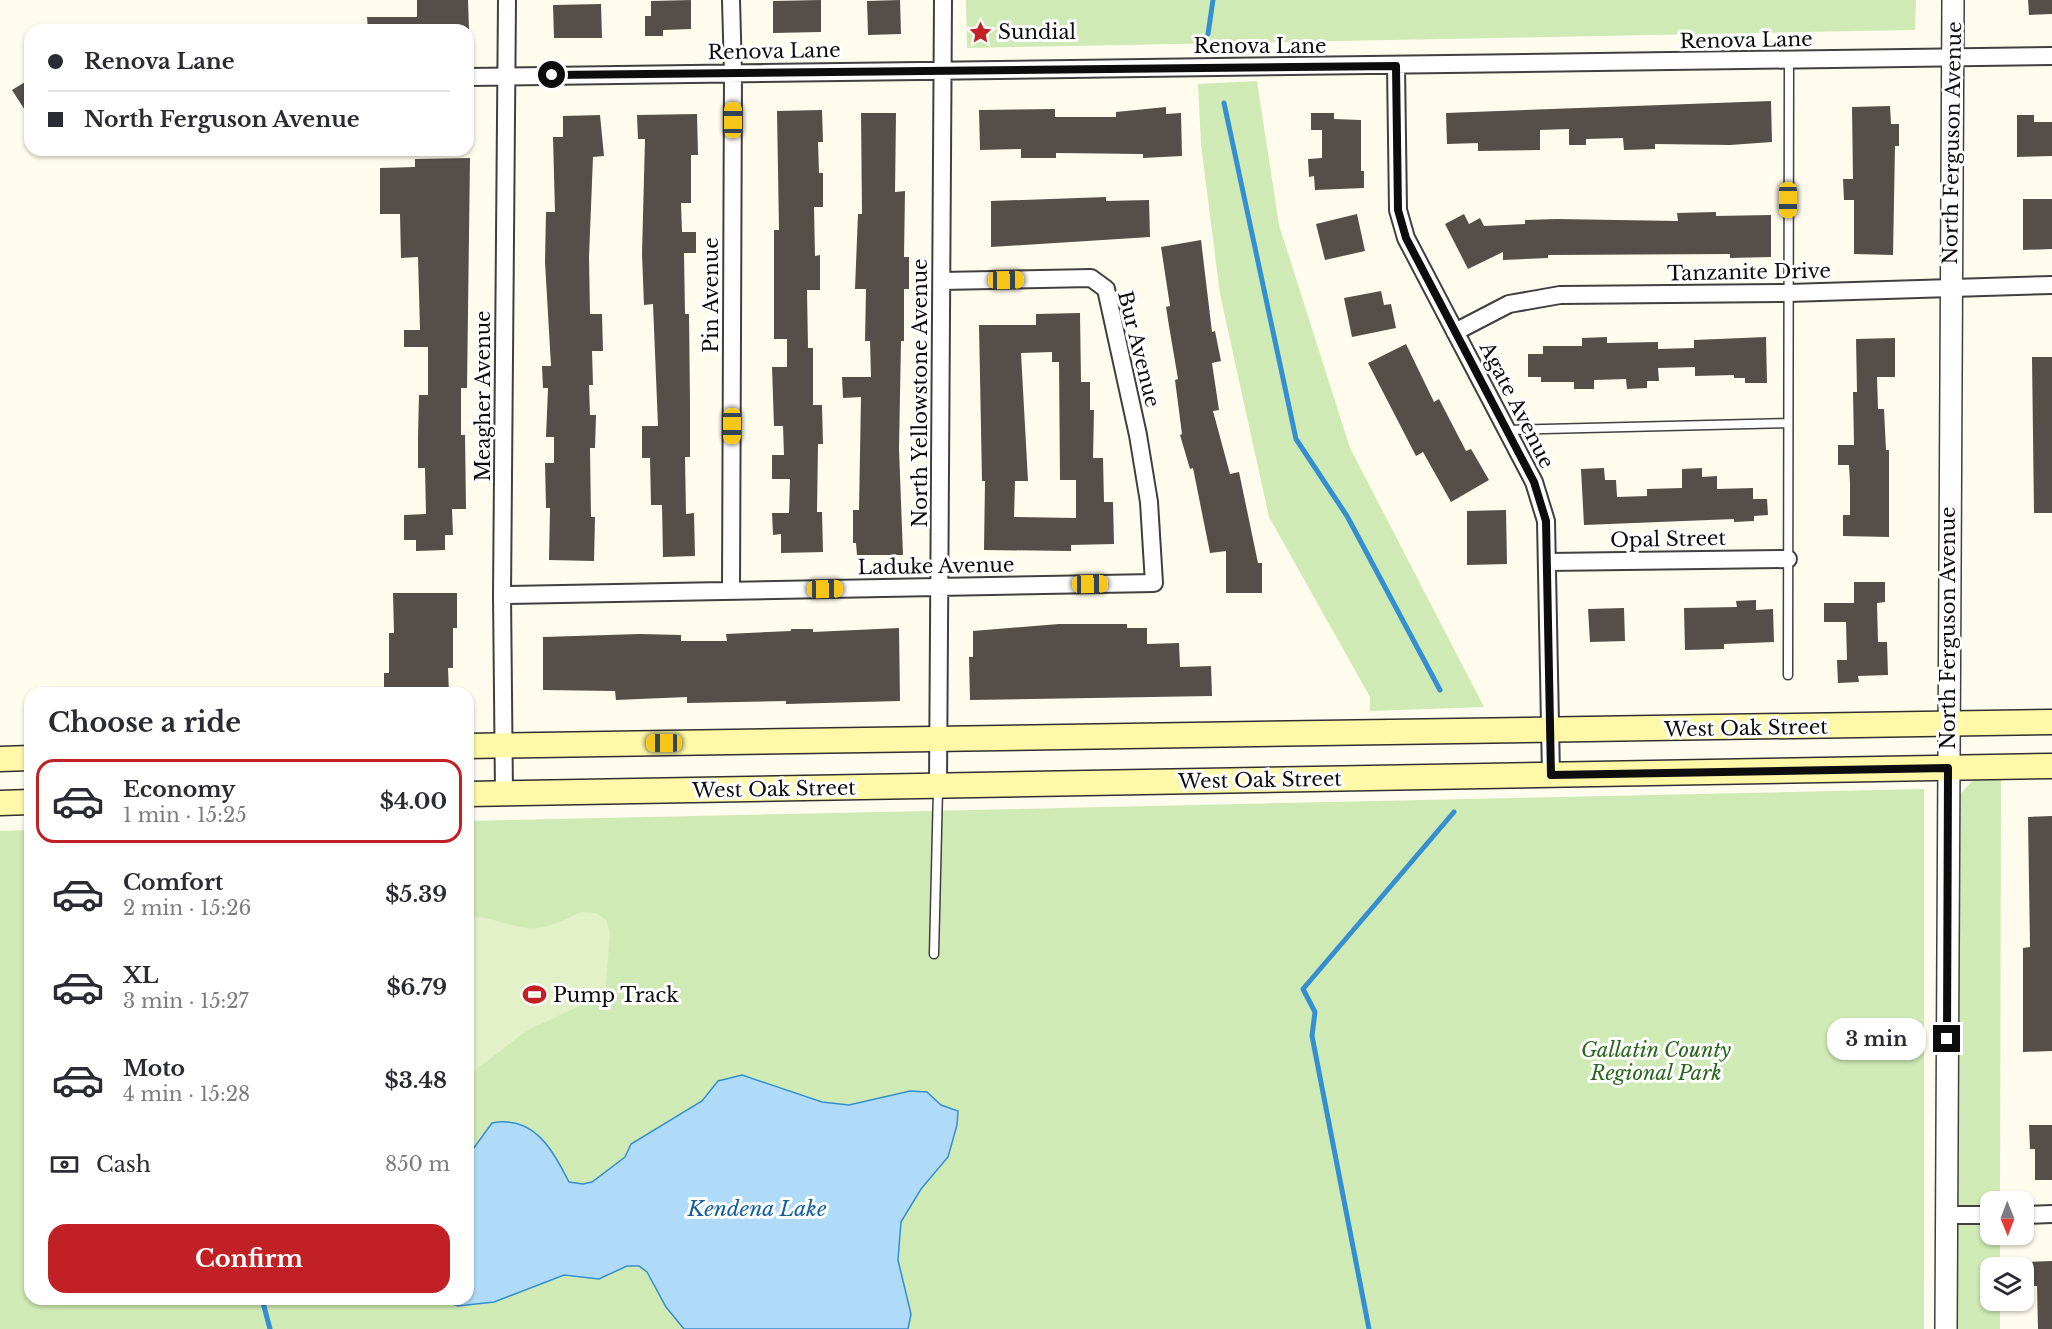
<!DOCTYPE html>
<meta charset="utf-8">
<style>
body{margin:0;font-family:"Libre Baskerville",serif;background:#f7f7f7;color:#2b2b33;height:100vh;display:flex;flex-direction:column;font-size:22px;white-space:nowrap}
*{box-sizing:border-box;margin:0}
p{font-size:20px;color:#7c7c81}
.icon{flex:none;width:33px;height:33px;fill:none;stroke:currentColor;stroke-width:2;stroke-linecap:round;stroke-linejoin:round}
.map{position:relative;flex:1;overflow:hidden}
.panel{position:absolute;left:24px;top:687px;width:450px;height:618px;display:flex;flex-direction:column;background:#fff;border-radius:18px;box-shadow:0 2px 4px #0004}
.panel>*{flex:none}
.hud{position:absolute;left:24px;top:24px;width:450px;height:132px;border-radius:18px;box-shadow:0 2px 4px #0004;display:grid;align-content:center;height:132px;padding:0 24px;background:#fff}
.needle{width:39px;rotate:179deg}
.controls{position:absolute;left:1980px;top:1191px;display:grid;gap:12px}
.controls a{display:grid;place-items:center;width:54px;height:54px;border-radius:12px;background:#fff;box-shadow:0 2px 4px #0004;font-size:30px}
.end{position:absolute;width:27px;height:27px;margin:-14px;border:8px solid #0d0d0d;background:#fff;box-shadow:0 0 0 3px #fff}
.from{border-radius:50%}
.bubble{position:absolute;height:42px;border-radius:18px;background:#fff;box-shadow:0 2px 4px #0004;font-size:20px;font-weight:800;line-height:42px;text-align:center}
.car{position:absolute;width:18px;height:36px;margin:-18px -9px;border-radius:8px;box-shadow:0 0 4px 2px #0007;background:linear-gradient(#f5c518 24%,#345 0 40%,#f5c518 0 76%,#345 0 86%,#f5c518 0)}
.hud b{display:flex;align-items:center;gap:21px;height:57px;font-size:22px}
.hud b+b{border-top:2px solid #e1e1e2}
.hud i{width:15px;height:15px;background:#2b2b33}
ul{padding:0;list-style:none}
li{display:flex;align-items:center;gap:18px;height:84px;margin:0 12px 9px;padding:0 12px;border:3px solid transparent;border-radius:18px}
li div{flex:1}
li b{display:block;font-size:22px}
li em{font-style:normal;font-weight:800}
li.active{border-color:#c12124}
li>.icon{width:54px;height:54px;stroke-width:1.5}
h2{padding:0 24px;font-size:27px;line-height:72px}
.pay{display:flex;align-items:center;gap:15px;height:66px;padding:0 24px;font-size:22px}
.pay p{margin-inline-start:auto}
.button{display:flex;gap:12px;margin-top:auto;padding:12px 24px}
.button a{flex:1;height:69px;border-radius:18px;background:#c12124;color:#fff;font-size:24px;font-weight:800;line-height:69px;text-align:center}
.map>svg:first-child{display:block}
.green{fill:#cfeab5}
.pitch{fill:#e2f1c7}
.water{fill:#b0dbf8;stroke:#348fd1;stroke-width:1.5}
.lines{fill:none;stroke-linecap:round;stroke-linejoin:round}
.stream{stroke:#348fd1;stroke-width:5}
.building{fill:#564e49;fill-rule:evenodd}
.service-casing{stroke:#404040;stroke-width:11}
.minor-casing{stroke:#404040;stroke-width:20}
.tertiary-casing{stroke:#404040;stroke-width:24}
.secondary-casing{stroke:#2f2f2f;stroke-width:27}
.service{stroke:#fff;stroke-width:8}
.minor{stroke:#fff;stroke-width:16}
.tertiary{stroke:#fff;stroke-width:21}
.secondary{stroke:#fff8a8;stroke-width:24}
.route{stroke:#0d0d0d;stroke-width:8}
.labels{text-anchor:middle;stroke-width:6;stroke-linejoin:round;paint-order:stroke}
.poi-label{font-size:20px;fill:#0d0d0d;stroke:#fff;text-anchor:start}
.street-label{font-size:20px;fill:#0d0d0d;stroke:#fff}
.park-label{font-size:20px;font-style:italic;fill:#29661b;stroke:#fff}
.water-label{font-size:21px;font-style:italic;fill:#1260a2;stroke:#fff}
</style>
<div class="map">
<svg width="2052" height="1329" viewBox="0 0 2052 1329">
<rect width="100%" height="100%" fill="#fffced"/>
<path class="green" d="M966,0H1916L1915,30L967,48Z
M1257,81L1279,225L1350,448L1484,707L1370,711V697L1269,517L1220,294L1201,144L1198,84Z
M2001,777L2000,1201L1990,1202V1234L2000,1235V1267L1990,1268V1300L2000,1301V1329H1952L1947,809L1972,781Z
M1924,789V1329H0V831L30,830V1299H468V821Z"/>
<path class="pitch" d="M582,912L596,913L606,920L610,933L605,994L526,1031L468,1076V918C488,914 508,927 528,928C547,930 565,919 582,912Z"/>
<path class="water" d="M742,1075L822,1102L849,1105L910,1091L927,1092L941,1105L958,1111L957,1125L948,1157L921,1189L901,1222L898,1260L911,1314L908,1329H684L666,1307L647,1272L639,1266H627L599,1279L564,1275L494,1302L458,1306L440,1299H468V1156L492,1123C534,1115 552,1149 569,1182L583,1184L592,1182L625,1157L631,1144L702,1101L718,1081Z"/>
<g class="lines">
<path class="stream" d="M1208,34L1213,0
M1224,103L1296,439L1347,516L1440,690
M262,1299L270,1329
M1369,1329L1312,1036L1315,1012L1303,989L1454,812"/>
</g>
<path class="building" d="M417,0H468L469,30H368L367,17H417Z
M691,0V29L663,30V36H645V16H651V1Z
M821,0V32L773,33V1Z
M900,0L901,34L868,35L867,1Z
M2028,0H2052V14L2029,15Z
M601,4L602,38H554L553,5Z
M30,79V118L12,90Z
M1771,101L1772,142L1730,145L1655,144V149L1624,150L1623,138L1586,139V145H1569V129L1540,130V150L1478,151V143L1447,144L1446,113Z
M1890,106L1891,124H1899V146H1895L1893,255L1854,254V200H1844L1843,179H1853L1852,107Z
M1166,107V114L1181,113L1182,156L1143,158V154L1056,153V158H1021V149L980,150L979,110L1055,109V117H1116V112Z
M822,110L823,142H818L819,173H823V207H814L815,256L820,255V290H807L808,348H813V405H822L823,444H818L817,512H822L823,552L781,553V534L773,535L772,513H789L790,479H772V455H784L783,426H774L772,367H787V339H774V230H779L777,111Z
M861,113H896L895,192L905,191L904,257H909V289H904V341H901L899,449L903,555H857L856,543H853V510H859L861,397L843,398L842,377H871L870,341H865L866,289H855L858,214H862Z
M1311,113H1334V119L1361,120V171H1364V188L1315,190L1314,176L1309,177L1308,159L1322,158V130H1311Z
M697,114L698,155H691V203H681L682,232H696V253H684L685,314H689L690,403V457H685L686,514L694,513L695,556L663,557L662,505H651L650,458H642V426H658L653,304L644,305L642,254L645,139H638L637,115Z
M600,115L604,156L593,157L589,257L590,314H602L603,351H592L593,385H589L590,415H596L595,448H590L591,517H595L594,561L549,560L550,508H546L545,463H554V437H546L548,388H543L542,366H551L545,262L546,212H555L553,137H563V116Z
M2017,115H2034V122H2052V156L2017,157Z
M470,158L467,388H461V435H465L466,509H452L453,535H445V550L416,551V540H404V515L426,514L425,468H418V436L419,395H428V347H404V330H420L418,257L401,258L400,214H380V168L415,167V159Z
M1106,197V201L1149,200L1150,237L991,247V201Z
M2023,199H2052V249L2023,250Z
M1716,212V216L1771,215V257L1730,258V254L1548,255V258L1503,260V252L1468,269L1445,224L1464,214L1469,224L1480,218L1484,226L1525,224V220L1557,219L1678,221L1677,213Z
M1357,214L1365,251L1325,260L1316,224Z
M1201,240L1212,332L1215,331L1221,361L1212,363L1219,410L1213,411L1230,474L1239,472L1258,563H1262V593H1226V551L1210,553L1193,468L1190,469L1180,435L1182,434L1175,380L1178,379L1169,326L1166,307L1170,306L1161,247Z
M1381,291L1384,305L1391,304L1396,328L1352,337L1344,298Z
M1080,313L1081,382H1090V410H1094L1093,458H1103L1104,502H1113L1114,544L1071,545V551L984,550L985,481H982L979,325H1036V314ZM1052,352V362H1059L1060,480H1076V518L1014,517L1015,481H1028L1021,353Z
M1607,337V343L1658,342V349L1694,348V340L1766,337L1767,383H1745V378H1734V375L1695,376V367L1658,368L1659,381H1647V388L1627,389L1626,379L1594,380V389H1574V382H1541V377H1528V354H1543V346H1582V338Z
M1895,338V377H1877L1878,409H1884L1886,450H1889V537L1843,536V515H1850V483L1849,465H1838V445H1854L1853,392H1857L1856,339Z
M1406,344L1434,402L1439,399L1466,451L1471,449L1489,480L1451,502L1423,452L1416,456L1368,363Z
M2032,357H2052V513H2034Z
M1604,468L1605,480H1616L1617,497L1647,496V489L1682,488V469L1702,468V477L1717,476V489L1753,488V499H1767L1768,515L1754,516V521L1734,522V519L1584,525L1581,469Z
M1506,510L1507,564L1467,565V511Z
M1854,582H1885V602L1877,603L1878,642H1887L1888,675L1858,676L1859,682L1838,683L1837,660H1847L1846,622H1824V603H1854Z
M393,593H457V628H453V668H448L449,693H384V673H389V633H394Z
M1756,600V610L1773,609L1774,642L1724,644V649L1685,650L1684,608L1737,607L1736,601Z
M1624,608L1625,641L1590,642L1588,609Z
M1059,624H1127V628H1147V644L1179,643L1180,667L1211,666L1212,696L970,700L969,657H973V631Z
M899,628L900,701L786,704V701L687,703V697L616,700L615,691L543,690V637L640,634L681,635V641H727L726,634L791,631V629H813V632Z
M2052,816V1051L2023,1052V948L2030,947L2028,817Z
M2029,1125H2052V1180H2035V1149H2030Z
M2052,1261V1329H2038L2037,1286H2024V1262Z"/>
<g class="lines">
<defs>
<path id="service" d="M1507,430L1788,423
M1788,675L1789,60
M934,954L938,789"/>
<path id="minor" d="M731,0L733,73L731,591
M1396,66L1398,210L1406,238L1534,482L1546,521L1551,775
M468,77L2052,56
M1455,332L1509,304L1560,295L1788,293L2052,285
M1548,562L1788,559
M502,595L1154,583L1149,502L1138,435L1106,289L1091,278L942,281
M938,786L943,0
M504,793L502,595L507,0
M1947,1215H1990
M2024,1215L2052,1214"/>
<path id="tertiary" d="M1946,1329L1953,0"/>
<path id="secondary" d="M468,746L2052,722
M0,759L30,758
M468,794L2052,766
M0,803L30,802"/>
</defs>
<use href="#service" class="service-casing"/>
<use href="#minor" class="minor-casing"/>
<use href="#tertiary" class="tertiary-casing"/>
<use href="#secondary" class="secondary-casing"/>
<use href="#service" class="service"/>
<use href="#minor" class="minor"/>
<use href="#tertiary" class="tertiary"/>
<use href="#secondary" class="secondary"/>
</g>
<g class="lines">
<path class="route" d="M552,75L1396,66L1398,210L1406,238L1534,482L1546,521L1551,775L1948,768L1947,1039"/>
</g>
<defs>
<symbol id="sight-bare" viewBox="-9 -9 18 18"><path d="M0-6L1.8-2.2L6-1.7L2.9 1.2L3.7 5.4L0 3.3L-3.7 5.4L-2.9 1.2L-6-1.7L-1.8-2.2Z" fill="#c12124" stroke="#fff" stroke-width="2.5" paint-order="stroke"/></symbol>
<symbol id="stadium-bare" viewBox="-9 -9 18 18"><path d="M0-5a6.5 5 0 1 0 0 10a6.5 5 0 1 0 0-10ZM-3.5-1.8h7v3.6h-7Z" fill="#c12124" stroke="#fff" stroke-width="2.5" paint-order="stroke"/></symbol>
</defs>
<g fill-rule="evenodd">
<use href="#sight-bare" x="964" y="16" width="33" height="33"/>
<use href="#stadium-bare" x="518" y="978" width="33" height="33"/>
</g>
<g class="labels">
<g class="poi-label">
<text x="998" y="39">Sundial</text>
<text x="553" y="1002">Pump Track</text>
</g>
<g class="street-label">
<text transform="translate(1746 40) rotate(-1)" y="7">Renova Lane</text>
<text x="1260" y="53">Renova Lane</text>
<text transform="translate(774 51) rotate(-1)" y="7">Renova Lane</text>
<text transform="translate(1952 143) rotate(-89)" y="7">North Ferguson Avenue</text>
<text transform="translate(1749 272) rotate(-1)" y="7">Tanzanite Drive</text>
<text transform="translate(711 295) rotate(-90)" y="7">Pin Avenue</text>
<text transform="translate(1139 349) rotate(76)" y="7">Bur Avenue</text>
<text transform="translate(920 393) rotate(-90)" y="7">North Yellowstone Avenue</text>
<text transform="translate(483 396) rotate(-90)" y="7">Meagher Avenue</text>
<text transform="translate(1517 405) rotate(63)" y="7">Agate Avenue</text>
<text transform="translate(1668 539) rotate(-1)" y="7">Opal Street</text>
<text transform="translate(936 566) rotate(-1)" y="7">Laduke Avenue</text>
<text transform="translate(1948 628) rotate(-90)" y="7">North Ferguson Avenue</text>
<text transform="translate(1746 728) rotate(-1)" y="7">West Oak Street</text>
<text transform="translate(1260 780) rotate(-1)" y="7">West Oak Street</text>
<text transform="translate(774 789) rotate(-1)" y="7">West Oak Street</text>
</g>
<g class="park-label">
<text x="1656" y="1057">Gallatin County<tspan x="1656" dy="23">Regional Park</tspan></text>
</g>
<g class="water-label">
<text x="757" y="1216">Kendena Lake</text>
</g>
</g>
</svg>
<div class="controls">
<a><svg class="needle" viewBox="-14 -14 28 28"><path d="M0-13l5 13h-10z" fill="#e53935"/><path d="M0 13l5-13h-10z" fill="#7c7c81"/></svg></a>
<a><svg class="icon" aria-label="layers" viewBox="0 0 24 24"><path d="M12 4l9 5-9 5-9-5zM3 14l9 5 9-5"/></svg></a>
</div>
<i class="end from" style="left:552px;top:75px"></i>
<i class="end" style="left:1947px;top:1039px"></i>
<div class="bubble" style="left:1827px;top:1018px;width:99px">3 min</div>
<i class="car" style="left:733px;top:120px;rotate:0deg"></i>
<i class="car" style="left:1788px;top:200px;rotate:180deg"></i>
<i class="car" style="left:1006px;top:280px;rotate:89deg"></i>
<i class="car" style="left:732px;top:426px;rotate:180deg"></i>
<i class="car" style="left:1090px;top:584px;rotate:89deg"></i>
<i class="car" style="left:825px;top:589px;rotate:89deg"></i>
<i class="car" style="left:664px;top:743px;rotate:270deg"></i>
<div class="hud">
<b><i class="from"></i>Renova Lane</b>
<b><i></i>North Ferguson Avenue</b>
</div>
<section class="panel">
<h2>Choose a ride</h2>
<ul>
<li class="active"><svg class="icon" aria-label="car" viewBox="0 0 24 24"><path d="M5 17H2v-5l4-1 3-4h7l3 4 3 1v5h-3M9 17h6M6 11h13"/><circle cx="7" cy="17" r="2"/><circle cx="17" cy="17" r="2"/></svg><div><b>Economy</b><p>1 min · 15:25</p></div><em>$4.00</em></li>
<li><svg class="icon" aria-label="car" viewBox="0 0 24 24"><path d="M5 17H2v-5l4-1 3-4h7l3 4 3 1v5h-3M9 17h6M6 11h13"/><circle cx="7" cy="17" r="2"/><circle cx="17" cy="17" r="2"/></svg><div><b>Comfort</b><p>2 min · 15:26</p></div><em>$5.39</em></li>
<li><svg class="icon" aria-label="car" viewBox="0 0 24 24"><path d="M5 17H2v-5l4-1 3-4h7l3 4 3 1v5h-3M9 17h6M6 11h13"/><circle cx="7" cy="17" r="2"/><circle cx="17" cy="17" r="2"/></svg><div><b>XL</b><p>3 min · 15:27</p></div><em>$6.79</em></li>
<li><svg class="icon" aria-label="car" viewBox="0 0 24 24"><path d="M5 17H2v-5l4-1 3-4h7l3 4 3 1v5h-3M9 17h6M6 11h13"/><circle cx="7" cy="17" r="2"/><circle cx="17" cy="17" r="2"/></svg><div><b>Moto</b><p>4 min · 15:28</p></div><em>$3.48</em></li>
</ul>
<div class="pay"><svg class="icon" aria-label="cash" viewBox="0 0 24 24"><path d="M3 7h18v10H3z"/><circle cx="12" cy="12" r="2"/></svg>Cash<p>850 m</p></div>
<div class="button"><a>Confirm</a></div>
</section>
</div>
